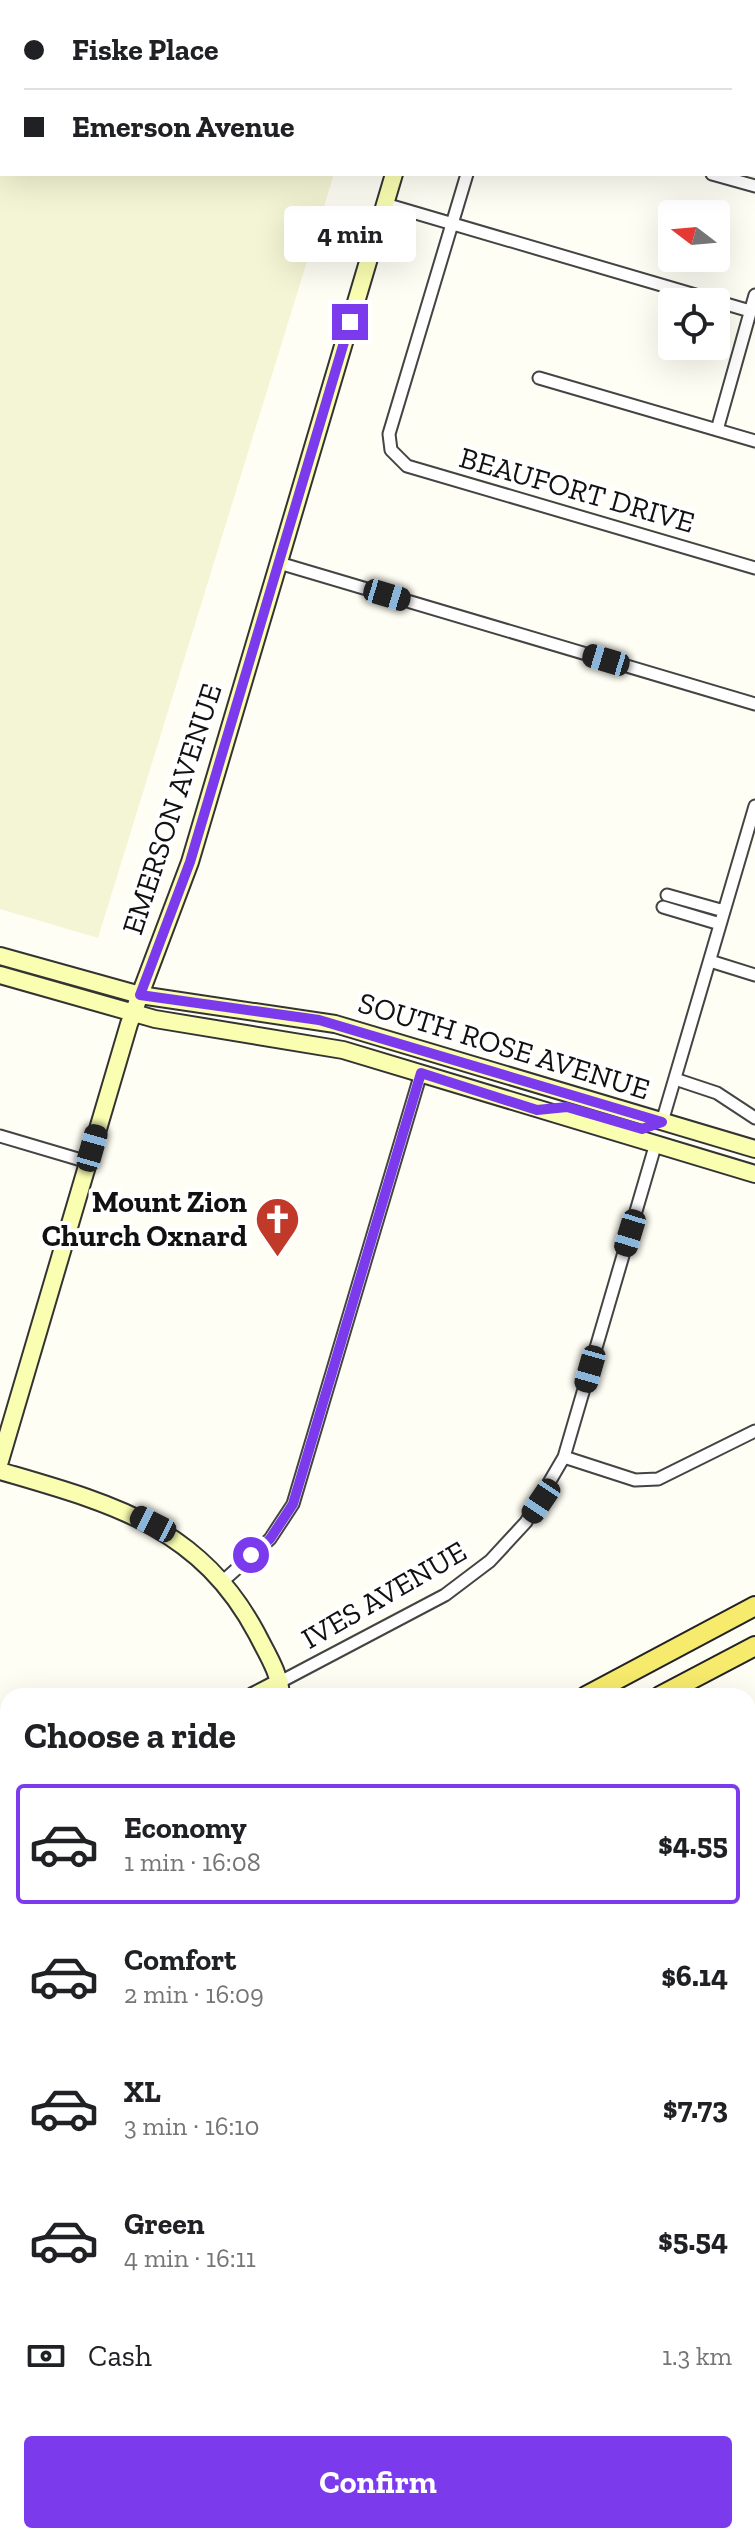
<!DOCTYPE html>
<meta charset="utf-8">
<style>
body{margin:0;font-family:"Zilla Slab",serif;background:#f6f6f6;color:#202124;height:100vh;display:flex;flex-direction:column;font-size:30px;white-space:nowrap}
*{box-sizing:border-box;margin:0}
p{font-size:26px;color:#757577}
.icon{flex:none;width:44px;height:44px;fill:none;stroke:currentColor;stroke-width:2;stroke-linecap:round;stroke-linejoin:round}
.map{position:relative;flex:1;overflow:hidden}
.drawer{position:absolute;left:0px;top:1688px;width:756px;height:856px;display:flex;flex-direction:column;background:#fff;border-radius:24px 24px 0 0;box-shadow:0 8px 32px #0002}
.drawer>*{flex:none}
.hud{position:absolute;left:0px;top:0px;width:756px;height:176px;box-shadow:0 8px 32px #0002;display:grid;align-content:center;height:176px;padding:0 24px;background:#fff}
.needle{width:52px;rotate:286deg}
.fabs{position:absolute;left:658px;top:200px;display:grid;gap:16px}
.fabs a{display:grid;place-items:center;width:72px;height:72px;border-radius:8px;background:#fff;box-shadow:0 8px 32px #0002;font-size:40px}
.end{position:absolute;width:36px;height:36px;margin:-18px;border:10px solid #7c3aed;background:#fff;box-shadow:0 0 0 4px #fff}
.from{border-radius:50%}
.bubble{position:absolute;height:56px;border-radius:8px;background:#fff;box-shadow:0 8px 32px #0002;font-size:26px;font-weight:800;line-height:56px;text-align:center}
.car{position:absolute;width:24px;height:48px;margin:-24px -12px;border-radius:10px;box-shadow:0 0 6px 2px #0007;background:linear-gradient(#222 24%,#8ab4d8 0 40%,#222 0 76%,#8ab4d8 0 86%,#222 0)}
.hud b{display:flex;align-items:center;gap:28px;height:76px;font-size:30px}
.hud b+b{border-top:2px solid #e0e0e0}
.hud i{width:20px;height:20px;background:#202124}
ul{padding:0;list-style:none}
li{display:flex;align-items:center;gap:24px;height:120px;margin:0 16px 12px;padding:0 8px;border:4px solid transparent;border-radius:8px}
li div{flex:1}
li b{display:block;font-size:30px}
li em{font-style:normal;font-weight:800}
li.on{border-color:#7c3aed}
li>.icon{width:72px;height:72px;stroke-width:1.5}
h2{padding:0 24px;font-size:36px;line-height:96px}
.pay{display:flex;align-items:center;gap:20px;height:88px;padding:0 24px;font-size:30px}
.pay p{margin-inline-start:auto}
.primary-button{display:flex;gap:16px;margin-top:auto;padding:16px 24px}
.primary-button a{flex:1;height:92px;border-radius:8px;background:#7c3aed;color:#fff;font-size:32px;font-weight:800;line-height:92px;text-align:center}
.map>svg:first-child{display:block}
.farmland{fill:#f3f5d4}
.green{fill:#ceeabe}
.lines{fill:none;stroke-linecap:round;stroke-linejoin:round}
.stream{stroke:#417fcd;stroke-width:3}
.street-casing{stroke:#444;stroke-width:15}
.secondary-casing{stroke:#333;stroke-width:20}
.primary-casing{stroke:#222;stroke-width:22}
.street{stroke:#fff;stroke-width:11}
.secondary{stroke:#fafeb1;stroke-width:16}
.primary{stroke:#f7eb6d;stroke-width:18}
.rail{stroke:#c13929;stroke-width:3}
.route{stroke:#7c3aed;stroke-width:10}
.labels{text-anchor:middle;stroke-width:8;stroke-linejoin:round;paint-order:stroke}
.street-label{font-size:30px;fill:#111;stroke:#fff}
.poi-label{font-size:30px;font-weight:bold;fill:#111;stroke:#fff;text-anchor:end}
</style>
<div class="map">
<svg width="755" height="2544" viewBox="0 0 755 2544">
<rect width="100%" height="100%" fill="#fffef5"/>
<path class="farmland" d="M0,0H387L2,2V174H334L98,938L0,909Z"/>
<path class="green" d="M8,2438V2536H91L89,2544H0V2466Z"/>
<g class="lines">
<path class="stream" d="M0,2232L8,2234
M748,2452L755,2454"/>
<defs>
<path id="street" d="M550,0L557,2
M518,2L519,0
M655,2V0
M754,59H755
M467,174L389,434L391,450L407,466L755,568
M712,174L755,186
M385,204L750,311
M539,378L755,441
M717,430L755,295
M279,563L755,704
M667,895L724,911
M663,907L720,924
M710,961L755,975
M675,1079L717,1093L755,1118
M662,1122L755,806
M0,1136L88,1162
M564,1457L635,1480L658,1479L755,1431
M223,1581L270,1539L293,1504L421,1073
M280,1682L445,1595L490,1561L526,1522L564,1457L656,1143
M0,2125L8,2121
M748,2204L755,2181
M0,2323L8,2325
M0,2427L8,2400
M99,2544L102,2536
M233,2544L235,2536
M367,2544L370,2536
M499,2544L502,2536
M633,2544L635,2536"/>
<path id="secondary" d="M445,2L446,0
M0,956L140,995L335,1024L755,1149
M0,975L155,1019L343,1050L755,1174
M0,1461L129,1024L190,862L394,174
M0,1471C109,1503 199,1525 257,1634C267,1654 280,1673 281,1696
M253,1696L280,1682
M0,1726L8,1729
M748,2009L755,2011"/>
<path id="primary" d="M586,1696L755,1606
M660,1696L755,1646
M0,2009L8,2004
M0,2038L8,2034"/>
</defs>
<use href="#street" class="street-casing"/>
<use href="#secondary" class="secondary-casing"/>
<use href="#primary" class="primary-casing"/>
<use href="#street" class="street"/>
<use href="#secondary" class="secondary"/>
<use href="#primary" class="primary"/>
<path class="rail" d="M0,2221L8,2224
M748,2434L755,2436"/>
</g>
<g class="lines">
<path class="route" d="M251,1555L270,1539L293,1504L421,1073L537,1110L567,1107L642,1129L662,1122L319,1020L140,995L190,862L350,322"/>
</g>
<defs>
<symbol id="church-pin" viewBox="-11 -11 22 30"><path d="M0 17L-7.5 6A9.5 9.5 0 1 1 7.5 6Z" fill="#c13929" stroke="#fff"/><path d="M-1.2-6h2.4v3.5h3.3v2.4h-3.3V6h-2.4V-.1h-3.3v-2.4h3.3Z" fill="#fff"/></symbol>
</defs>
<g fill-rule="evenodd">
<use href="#church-pin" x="252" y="1194" width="51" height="69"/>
</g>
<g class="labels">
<g class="street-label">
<text transform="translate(577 490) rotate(16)" y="10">BEAUFORT DRIVE</text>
<text transform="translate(172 809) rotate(-72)" y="10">EMERSON AVENUE</text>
<text transform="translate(504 1046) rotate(17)" y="10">SOUTH ROSE AVENUE</text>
<text transform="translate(384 1595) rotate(-30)" y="10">IVES AVENUE</text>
</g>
<g class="poi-label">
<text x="247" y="1212">Mount Zion<tspan x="247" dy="34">Church Oxnard</tspan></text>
</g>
</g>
</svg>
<div class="fabs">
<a><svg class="needle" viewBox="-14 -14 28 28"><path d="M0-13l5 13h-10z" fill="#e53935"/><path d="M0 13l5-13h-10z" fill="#757577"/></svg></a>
<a><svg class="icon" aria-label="locate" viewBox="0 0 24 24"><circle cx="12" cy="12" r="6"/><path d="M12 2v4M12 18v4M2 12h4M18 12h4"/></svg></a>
</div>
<i class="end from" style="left:251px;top:1555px"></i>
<i class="end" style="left:350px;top:322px"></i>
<div class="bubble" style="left:284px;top:206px;width:132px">4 min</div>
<i class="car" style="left:387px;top:595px;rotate:107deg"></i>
<i class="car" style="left:606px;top:660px;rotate:287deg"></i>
<i class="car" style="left:92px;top:1148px;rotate:16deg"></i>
<i class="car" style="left:630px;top:1233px;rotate:197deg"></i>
<i class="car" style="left:590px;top:1369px;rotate:196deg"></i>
<i class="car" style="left:541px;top:1501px;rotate:214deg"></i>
<i class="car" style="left:153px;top:1524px;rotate:297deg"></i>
<div class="hud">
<b><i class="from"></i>Fiske Place</b>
<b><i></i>Emerson Avenue</b>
</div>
<section class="drawer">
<h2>Choose a ride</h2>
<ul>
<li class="on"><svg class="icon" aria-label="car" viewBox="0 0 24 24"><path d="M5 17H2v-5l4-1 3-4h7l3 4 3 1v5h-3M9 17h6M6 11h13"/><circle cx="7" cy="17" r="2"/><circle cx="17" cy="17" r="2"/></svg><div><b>Economy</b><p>1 min · 16:08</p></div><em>$4.55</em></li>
<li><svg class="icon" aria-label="car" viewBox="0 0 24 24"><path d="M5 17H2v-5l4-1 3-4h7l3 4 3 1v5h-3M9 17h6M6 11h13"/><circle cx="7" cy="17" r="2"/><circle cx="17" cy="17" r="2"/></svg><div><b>Comfort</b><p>2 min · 16:09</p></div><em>$6.14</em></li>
<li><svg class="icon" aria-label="car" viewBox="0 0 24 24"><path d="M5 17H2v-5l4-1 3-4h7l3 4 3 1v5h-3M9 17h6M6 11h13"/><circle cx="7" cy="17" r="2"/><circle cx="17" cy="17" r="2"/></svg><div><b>XL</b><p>3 min · 16:10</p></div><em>$7.73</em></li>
<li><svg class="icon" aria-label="car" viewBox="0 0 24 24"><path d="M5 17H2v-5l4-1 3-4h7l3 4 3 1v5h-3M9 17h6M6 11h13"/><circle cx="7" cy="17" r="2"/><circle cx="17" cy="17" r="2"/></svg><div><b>Green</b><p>4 min · 16:11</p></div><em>$5.54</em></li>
</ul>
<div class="pay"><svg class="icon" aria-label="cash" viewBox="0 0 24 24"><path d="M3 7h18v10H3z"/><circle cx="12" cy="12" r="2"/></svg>Cash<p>1.3 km</p></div>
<div class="primary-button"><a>Confirm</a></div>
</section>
</div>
